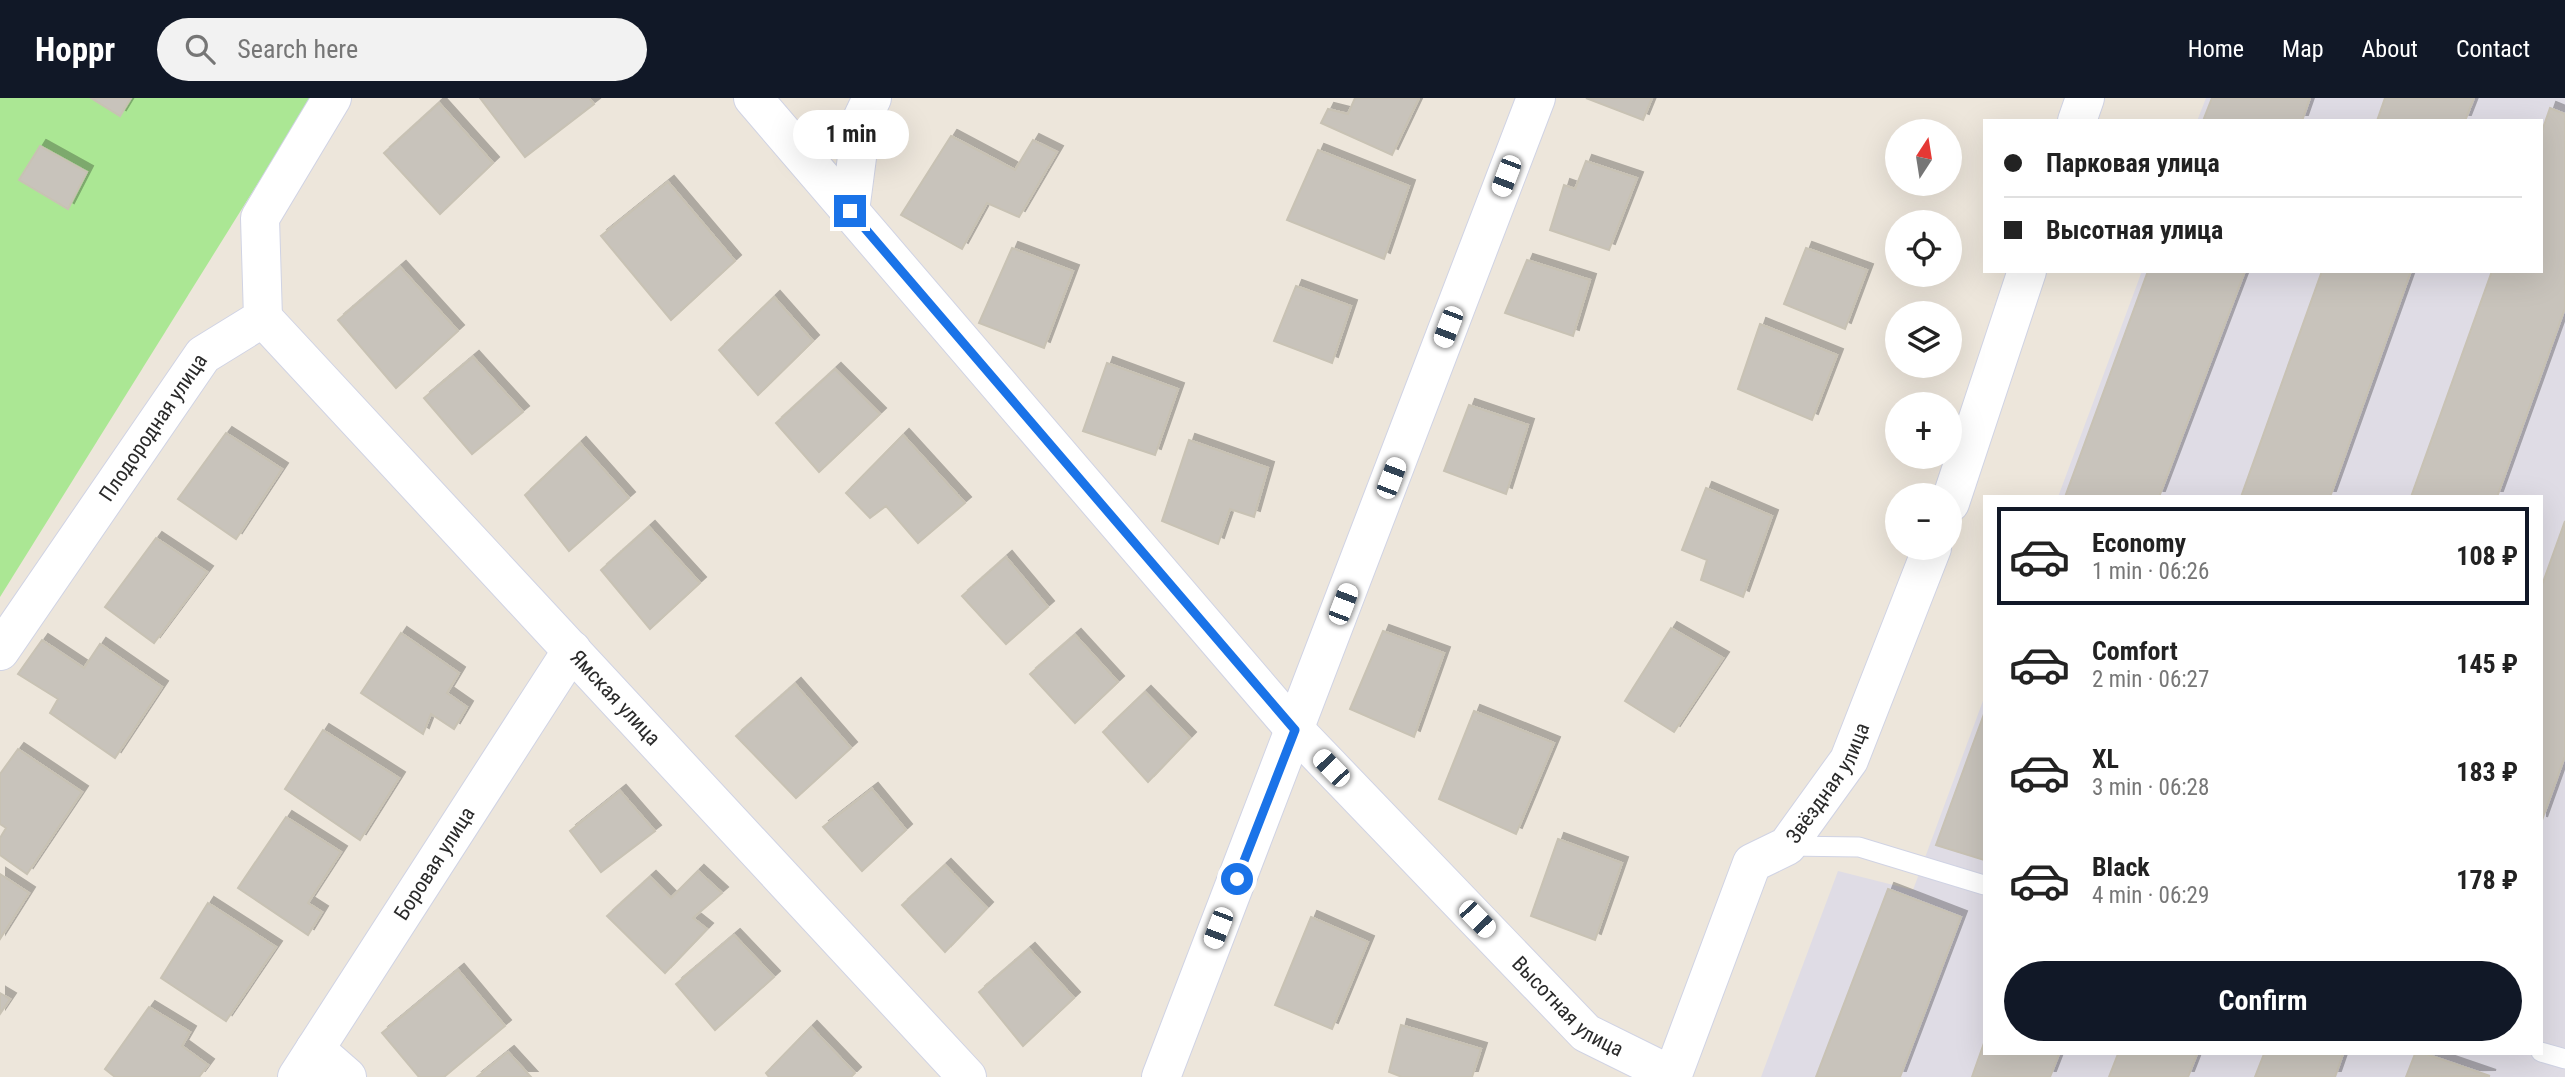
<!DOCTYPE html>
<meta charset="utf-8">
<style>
body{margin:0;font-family:"Roboto Condensed",sans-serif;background:#f2f2f2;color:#222;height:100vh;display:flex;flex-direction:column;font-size:26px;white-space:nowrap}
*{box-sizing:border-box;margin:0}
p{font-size:23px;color:#767676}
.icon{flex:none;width:38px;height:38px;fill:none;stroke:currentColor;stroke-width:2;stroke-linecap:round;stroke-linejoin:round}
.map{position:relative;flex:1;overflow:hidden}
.side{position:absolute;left:1983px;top:397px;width:560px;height:560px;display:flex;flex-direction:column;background:#fff;border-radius:0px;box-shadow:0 7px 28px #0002}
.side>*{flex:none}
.guide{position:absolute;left:1983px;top:21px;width:560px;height:154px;border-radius:0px;box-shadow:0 7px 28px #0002;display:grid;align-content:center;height:154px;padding:0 21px;background:#fff}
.needle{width:46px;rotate:12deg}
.tools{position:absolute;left:1885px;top:21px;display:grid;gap:14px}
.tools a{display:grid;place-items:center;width:77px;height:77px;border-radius:50%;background:#fff;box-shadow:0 7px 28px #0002;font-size:35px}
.end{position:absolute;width:32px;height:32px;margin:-16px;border:9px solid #1a73e8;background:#fff;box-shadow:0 0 0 4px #fff}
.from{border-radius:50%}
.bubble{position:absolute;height:49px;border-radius:24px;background:#fff;box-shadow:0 7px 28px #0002;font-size:23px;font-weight:700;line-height:49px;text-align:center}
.car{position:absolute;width:21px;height:42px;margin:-21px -10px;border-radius:9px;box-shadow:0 0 5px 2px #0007;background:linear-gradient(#fff 24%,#345 0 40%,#fff 0 76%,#345 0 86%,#fff 0)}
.guide b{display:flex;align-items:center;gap:24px;height:66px;font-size:26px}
.guide b+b{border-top:2px solid #e0e0e0}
.guide i{width:18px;height:18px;background:#222}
ul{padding:12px 0 0;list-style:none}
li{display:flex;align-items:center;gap:21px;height:98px;margin:0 14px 10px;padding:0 7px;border:4px solid transparent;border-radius:0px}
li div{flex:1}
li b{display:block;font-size:26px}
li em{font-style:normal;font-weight:700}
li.on{border-color:#111827}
li>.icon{width:63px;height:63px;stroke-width:1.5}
.action{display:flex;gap:14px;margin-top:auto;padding:14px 21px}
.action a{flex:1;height:80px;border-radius:42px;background:#111827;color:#fff;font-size:28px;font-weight:700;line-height:80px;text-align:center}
header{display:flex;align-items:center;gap:42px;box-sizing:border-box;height:98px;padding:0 35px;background:#111827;color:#fff}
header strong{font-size:33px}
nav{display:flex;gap:38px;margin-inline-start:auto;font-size:24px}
.search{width:490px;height:63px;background:#f2f2f2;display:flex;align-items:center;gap:18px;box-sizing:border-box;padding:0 24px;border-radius:38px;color:#767676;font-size:26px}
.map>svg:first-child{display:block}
.industrial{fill:#dfdce5}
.green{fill:#abe794}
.building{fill:#c8c3bb;stroke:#c8c2b4;stroke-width:2;filter:url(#shadow)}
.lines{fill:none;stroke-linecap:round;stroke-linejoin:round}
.service-casing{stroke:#d0d3e4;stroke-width:21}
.minor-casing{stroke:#d0d3e4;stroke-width:40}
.service{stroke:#fff;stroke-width:19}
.minor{stroke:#fff;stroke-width:38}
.route{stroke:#1a73e8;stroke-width:9}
.labels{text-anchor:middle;stroke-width:5;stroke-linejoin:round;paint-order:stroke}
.street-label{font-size:21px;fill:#2a2a2a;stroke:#fff}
</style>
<header>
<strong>Hoppr</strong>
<div class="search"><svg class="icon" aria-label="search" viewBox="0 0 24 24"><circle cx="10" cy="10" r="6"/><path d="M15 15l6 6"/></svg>Search here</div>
<nav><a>Home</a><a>Map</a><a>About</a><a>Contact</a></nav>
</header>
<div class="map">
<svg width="2565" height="979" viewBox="0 0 2565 979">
<defs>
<filter id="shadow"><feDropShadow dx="6" dy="-6" stdDeviation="0" flood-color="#0004"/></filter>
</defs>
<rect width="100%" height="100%" fill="#ede6db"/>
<path class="industrial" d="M2206,0H2565V979H1761L1838,773L1913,792L1984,600V956H2541V399H2058L2142,173H2541V23H2197Z"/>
<path class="green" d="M0,0H311L0,499Z"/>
<path class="building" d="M91,0H131L120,18Z
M480,0H589L594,6L525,59Z
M1355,0H1419L1392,57L1321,25L1328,11L1348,16Z
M1586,0H1652L1643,22Z
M2212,0H2310L2302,23H2203Z
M2385,0H2474L2465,23H2377Z
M439,5L493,65L440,116L384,55Z
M2550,10L2565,16V210L2497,399H2411L2492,173H2541V36Z
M951,38L1015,72L1033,42L1057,54L1019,119L987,105L962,151L901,117Z
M40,48L87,74L68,111L19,82Z
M1318,52L1409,88L1384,161L1287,122Z
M1586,63L1637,80L1609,152L1550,132L1564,87L1575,91Z
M668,84L735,163L671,222L601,138Z
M1012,150L1073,173L1044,250L979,225Z
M1806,150L1867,172L1845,231L1784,206Z
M1527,162L1590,182L1573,238L1505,215Z
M400,169L458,233L396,290L338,222Z
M2148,173H2245L2159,399H2065Z
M2322,173H2411L2330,399H2241Z
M1296,188L1351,208L1332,265L1274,243Z
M774,199L813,243L758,297L719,252Z
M1760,226L1837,257L1812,322L1738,291Z
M473,259L523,314L472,356L424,300Z
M1107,265L1178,291L1155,357L1083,333Z
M835,271L880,316L819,374L776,325Z
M1469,307L1528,327L1506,396L1444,373Z
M226,335L282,371L236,441L178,401Z
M903,337L965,405L918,445L886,408L870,420L846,395Z
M1189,342L1268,370L1254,419L1230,411L1218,446L1162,423Z
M580,345L629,400L569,453L525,397Z
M1706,390L1772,418L1743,499L1701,482L1707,462L1682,452Z
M2565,423V658L2541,725V490Z
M649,429L700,485L650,531L601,472Z
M156,440L207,474L154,545L105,509Z
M1006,459L1048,509L1006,546L962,498Z
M1671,530L1723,560L1674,634L1625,603Z
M1383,533L1444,555L1414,639L1350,611Z
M401,535L459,575L447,595L467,609L454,631L431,616L423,636L361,595Z
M1075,537L1118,584L1075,625L1030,576Z
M42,542L84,570L100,546L162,589L115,660L50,615L58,601L18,576Z
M795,586L851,650L796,700L736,638Z
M1145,594L1190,640L1148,684L1103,634Z
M1474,613L1554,645L1516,736L1439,701Z
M1984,616V762L1936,747Z
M323,632L399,680L360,742L285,691Z
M18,651L82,694L27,776L0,757V740L6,730L0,726V676Z
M872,691L906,732L862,773L823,729Z
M620,693L655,733L601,774L570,733Z
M286,719L341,754L308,805L322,814L308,837L238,790Z
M1558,741L1622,765L1595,842L1531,818Z
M945,767L987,810L945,854L902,807Z
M698,773L722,795L693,820L707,831L665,875L607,818L650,779L671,800Z
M0,776L29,795L0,841Z
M1888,791L1961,819L1900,979H1816Z
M208,805L276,849L226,923L161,880Z
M1311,819L1368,844L1332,931L1275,907Z
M734,837L774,879L715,932L676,886Z
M1029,851L1074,900L1023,948L979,894Z
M458,872L505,928L444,979H419L382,935Z
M0,895L10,901L0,916Z
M149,909L190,934L182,948L208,967L199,979H115L105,971Z
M1401,927L1481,951L1472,979H1402L1389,974Z
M811,929L855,975L851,979H769L766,975Z
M1984,945V956H2059L2050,979H1972Z
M508,954L531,979H477Z
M2118,956H2197L2188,979H2109Z
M2264,956H2343L2335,979H2255Z
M2415,956H2426L2490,978L2406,979Z"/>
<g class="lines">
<defs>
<path id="service" d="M1787,748L1859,749L1984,787
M2541,954L2565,961"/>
<g id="minor">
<path id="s1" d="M753,0L1295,632L1586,935L1673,978"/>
<path d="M2077,23L2085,0"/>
<path d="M850,113L862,21L872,0"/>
<path id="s2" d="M263,220L967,979"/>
<path d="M1950,405L2027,173"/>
<path id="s3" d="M0,553L203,257L263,220L260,120L332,0"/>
<path d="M315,951L347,979"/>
<path id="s4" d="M297,979L572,552"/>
<path d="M1161,979L1536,0"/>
<path id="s5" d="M1672,979L1752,765L1787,748L1849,662L1932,450"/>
</g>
</defs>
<use href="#service" class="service-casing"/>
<use href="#minor" class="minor-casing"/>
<use href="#service" class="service"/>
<use href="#minor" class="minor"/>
</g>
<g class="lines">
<path class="route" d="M850,113L1295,632L1237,781"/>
</g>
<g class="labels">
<g class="street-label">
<text dy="7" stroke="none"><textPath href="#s3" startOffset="271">Плодородная улица</textPath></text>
<text dy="7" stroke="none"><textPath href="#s2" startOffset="518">Ямская улица</textPath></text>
<text dy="7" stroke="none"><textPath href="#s5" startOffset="343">Звёздная улица</textPath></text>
<text dy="7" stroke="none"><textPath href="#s4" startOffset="254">Боровая улица</textPath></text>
<text dy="7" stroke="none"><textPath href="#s1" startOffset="1222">Высотная улица</textPath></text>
</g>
</g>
</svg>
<div class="tools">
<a><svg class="needle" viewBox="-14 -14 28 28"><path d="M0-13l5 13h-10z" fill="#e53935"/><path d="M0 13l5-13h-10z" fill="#767676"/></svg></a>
<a><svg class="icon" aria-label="locate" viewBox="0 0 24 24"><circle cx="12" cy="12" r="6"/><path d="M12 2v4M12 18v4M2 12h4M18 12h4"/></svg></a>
<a><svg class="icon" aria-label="layers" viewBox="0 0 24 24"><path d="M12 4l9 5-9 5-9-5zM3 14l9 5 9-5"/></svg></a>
<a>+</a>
<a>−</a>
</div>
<i class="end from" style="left:1237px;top:781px"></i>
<i class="end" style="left:850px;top:113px"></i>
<div class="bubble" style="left:793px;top:12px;width:116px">1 min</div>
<i class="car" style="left:1506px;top:78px;rotate:201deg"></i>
<i class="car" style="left:1448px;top:229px;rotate:201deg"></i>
<i class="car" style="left:1391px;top:380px;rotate:21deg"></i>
<i class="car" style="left:1343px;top:506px;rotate:21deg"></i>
<i class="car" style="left:1331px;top:670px;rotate:316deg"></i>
<i class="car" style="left:1477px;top:821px;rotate:136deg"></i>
<i class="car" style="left:1218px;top:830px;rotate:201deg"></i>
<div class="guide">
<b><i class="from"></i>Парковая улица</b>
<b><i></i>Высотная улица</b>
</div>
<section class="side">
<ul>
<li class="on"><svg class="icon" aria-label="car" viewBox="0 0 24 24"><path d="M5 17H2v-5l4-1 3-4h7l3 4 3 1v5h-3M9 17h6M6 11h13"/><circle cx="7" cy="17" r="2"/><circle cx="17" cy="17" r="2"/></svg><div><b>Economy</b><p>1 min · 06:26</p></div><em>108 ₽</em></li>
<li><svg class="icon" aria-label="car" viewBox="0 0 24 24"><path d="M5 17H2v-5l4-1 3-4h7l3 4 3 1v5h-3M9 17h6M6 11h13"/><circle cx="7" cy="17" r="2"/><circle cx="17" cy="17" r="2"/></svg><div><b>Comfort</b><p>2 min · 06:27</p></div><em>145 ₽</em></li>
<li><svg class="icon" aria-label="car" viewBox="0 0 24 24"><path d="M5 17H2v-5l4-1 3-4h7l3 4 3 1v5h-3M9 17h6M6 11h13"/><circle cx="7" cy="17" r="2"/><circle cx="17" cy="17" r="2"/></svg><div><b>XL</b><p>3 min · 06:28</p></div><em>183 ₽</em></li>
<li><svg class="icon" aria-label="car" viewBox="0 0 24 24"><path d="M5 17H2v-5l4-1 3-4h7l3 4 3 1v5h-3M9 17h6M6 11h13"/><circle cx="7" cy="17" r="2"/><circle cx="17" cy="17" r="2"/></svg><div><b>Black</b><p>4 min · 06:29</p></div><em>178 ₽</em></li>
</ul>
<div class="action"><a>Confirm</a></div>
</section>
</div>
